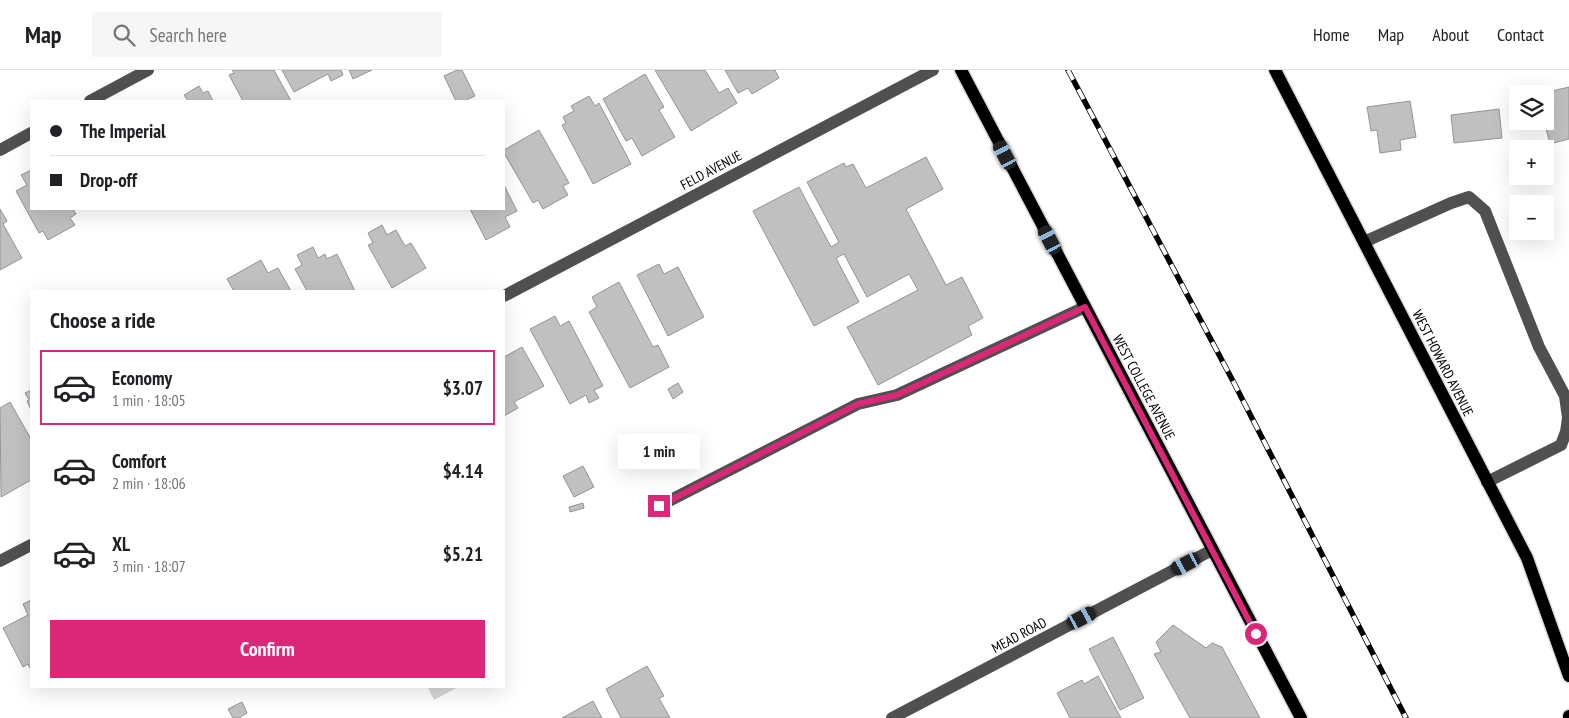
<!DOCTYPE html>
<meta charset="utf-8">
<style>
body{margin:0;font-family:"PT Sans Narrow",sans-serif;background:#f6f6f6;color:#202124;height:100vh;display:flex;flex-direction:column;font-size:19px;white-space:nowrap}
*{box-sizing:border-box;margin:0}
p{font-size:16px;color:#757577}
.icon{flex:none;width:28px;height:28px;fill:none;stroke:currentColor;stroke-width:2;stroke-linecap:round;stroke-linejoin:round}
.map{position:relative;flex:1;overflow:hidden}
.sheet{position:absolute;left:30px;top:220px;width:475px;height:398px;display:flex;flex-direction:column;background:#fff;border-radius:0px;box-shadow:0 5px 20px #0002}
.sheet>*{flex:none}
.hud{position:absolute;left:30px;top:30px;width:475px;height:110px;border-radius:0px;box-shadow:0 5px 20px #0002;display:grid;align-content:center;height:110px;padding:0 20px;background:#fff}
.controls{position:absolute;left:1509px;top:15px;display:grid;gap:10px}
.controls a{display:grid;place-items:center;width:45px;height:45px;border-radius:0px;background:#fff;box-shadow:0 5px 20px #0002;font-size:25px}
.end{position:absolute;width:22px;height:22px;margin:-11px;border:6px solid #db2777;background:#fff;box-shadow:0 0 0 2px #fff}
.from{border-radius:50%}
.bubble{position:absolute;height:35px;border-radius:0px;background:#fff;box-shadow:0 5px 20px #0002;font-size:16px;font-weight:800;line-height:35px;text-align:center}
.car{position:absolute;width:15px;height:30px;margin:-15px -8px;border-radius:6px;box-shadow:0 0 4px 1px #0007;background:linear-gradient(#222 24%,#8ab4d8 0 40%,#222 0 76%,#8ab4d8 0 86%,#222 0)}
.hud b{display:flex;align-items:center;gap:18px;height:48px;font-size:19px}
.hud b+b{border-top:1px solid #e0e0e0}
.hud i{width:12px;height:12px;background:#202124}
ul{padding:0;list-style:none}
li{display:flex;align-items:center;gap:15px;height:75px;margin:0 10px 8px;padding:0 10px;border:2px solid transparent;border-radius:0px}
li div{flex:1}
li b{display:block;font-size:19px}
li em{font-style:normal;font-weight:800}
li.current{border-color:#db2777}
li>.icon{width:45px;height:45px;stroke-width:1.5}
h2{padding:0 20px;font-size:22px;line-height:60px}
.cta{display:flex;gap:10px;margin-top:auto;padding:10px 20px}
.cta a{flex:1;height:58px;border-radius:0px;background:#db2777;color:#fff;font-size:20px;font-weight:800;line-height:58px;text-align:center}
header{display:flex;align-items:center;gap:30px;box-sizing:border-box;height:70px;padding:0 25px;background:#fff;border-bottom:1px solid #e0e0e0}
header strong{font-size:24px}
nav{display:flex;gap:28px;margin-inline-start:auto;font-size:18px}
.search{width:350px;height:45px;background:#f6f6f6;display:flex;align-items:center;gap:12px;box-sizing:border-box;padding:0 18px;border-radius:0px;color:#757577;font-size:19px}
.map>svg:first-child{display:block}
.green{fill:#d7d7d7}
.building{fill:#c0c0c0;stroke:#949494}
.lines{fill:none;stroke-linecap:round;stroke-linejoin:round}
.major-casing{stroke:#dbdbdb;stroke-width:15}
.minor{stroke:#505050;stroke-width:12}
.major{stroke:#000;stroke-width:12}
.rail-casing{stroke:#000;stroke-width:5.5}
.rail{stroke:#fff;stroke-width:4;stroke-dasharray:11;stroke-linecap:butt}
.route{stroke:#db2777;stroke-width:6}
.labels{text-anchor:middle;stroke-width:4;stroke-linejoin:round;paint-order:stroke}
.street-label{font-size:14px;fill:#000;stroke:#fff}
</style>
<header>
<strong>Map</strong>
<div class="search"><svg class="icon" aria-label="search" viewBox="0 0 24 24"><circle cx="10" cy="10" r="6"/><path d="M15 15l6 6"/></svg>Search here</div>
<nav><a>Home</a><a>Map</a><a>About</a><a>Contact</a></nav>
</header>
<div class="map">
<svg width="1569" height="648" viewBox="0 0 1569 648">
<rect width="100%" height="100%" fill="#fff"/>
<path class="green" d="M427,616H460L434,630Z"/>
<path class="building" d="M232,0H274L291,31H243L229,5L234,3Z
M282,0H341L343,5L331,11L328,4L294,22Z
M349,0H372L353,9Z
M457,0H462L475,26L464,31H456L444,6Z
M655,0H705L719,23L728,18L737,33L691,61Z
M725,0H775L779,8L752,24L748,18L738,23Z
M645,4L664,37L659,40L675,67L642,86L632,68L626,71L603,29Z
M199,16L203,23L208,21L213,31H188L184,25Z
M1569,17V69L1550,74L1544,51L1545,24H1539Z
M589,26L595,36L599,33L631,94L593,114L562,55L566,53L563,47L574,41L571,36Z
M1410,31L1416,67L1400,70L1401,80L1380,83L1377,60L1371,61L1367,37Z
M1499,39L1502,68L1454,73L1451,45Z
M539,60L569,113L563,116L568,125L543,139L538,130L533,133L504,83V80Z
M926,87L943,119L906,139L946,215L962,207L983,248L968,256L972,265L878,315L847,257L918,220L909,204L867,227L844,184L836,188L859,232L814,256L753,141L799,117L831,177L839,172L807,112L844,93L846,97L853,94L866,118Z
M31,100V139H73L76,144L70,148L75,155L48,170L43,161L39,163L16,121L27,115L21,105Z
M504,115L517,141L505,147L510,157L486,170L470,139H504Z
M0,139L7,151L3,154L22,188L0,200Z
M382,155L387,165L396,160L405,176L411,173L426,198L392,218L368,175L373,173L368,163Z
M313,177L318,188L325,184L327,189L337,184L355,221H307L295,199L302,195L297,185Z
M261,190L268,203L278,198L291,221H234L227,209Z
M659,194L664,204L678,197L704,247L668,266L637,205Z
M619,212L653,277L658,275L669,297L630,318L589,242L597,237L592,227Z
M555,246L560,256L569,251L603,316L594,320L599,328L589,333L586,325L570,334L530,259Z
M522,277L544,316L514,332L518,338L504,346V287Z
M678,313L683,322L673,329L668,319Z
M31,320V340L27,331L29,330L25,323Z
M10,332L31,369V410L1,427L0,338Z
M583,396L594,417L574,427L563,406Z
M583,433L584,438L570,442L569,437Z
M31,530V600L28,594L23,597L3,558L28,545L23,534Z
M1173,555L1206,578L1212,573L1222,577L1260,648H1190L1154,584L1161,582L1156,572Z
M1113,567L1144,628L1120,640L1089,579Z
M647,596L664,626L659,628L670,648H621L606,619Z
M1098,606L1121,648H1070L1057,623L1082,610L1084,614Z
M593,631L602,648H562Z
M242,632L247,643L239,648H233L228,639Z"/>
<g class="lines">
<defs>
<path id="major" d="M961,0L1301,648
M1275,0L1527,488L1569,606
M1569,648V646"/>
</defs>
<use href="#major" class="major-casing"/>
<path class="minor" d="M90,31L148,0
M0,80L31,63
M1364,172L1451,133L1469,127L1485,141L1539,277L1565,326L1568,348L1566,362L1561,375L1487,412
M504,226L933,0
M659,436L858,334L897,325L1085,237
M0,491L31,475
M892,648L1212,480"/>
<use href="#major" class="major"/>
<defs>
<path id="rail" d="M1068,0L1234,313L1406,648"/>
</defs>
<use href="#rail" class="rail-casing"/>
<use href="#rail" class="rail"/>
</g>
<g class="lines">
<path class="route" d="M659,436L858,334L897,325L1085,237L1256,564"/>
</g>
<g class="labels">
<g class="street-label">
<text transform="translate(711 100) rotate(-28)" y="5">FELD AVENUE</text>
<text transform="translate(1443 293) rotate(63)" y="5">WEST HOWARD AVENUE</text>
<text transform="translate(1144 317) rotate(62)" y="5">WEST COLLEGE AVENUE</text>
<text transform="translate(1019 565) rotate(-28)" y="5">MEAD ROAD</text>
</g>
</g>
</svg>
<div class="controls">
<a><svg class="icon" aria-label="layers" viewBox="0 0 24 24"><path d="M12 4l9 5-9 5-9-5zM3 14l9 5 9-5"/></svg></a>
<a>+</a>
<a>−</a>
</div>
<i class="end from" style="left:1256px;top:564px"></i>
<i class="end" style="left:659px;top:436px"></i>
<div class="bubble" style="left:618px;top:364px;width:82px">1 min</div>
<i class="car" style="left:1005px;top:85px;rotate:332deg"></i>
<i class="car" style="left:1050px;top:170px;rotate:332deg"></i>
<i class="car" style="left:1186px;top:494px;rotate:242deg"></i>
<i class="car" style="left:1082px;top:548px;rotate:62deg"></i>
<div class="hud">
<b><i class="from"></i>The Imperial</b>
<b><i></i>Drop-off</b>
</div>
<section class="sheet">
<h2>Choose a ride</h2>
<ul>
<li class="current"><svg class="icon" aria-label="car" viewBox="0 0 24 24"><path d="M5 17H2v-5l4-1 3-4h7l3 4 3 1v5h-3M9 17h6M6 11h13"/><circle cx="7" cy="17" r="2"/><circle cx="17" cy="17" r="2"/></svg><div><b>Economy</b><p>1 min · 18:05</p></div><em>$3.07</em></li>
<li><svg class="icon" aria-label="car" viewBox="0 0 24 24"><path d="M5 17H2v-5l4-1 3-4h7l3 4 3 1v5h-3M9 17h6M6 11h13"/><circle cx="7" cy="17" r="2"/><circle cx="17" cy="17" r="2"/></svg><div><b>Comfort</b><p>2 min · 18:06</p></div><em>$4.14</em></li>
<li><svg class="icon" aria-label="car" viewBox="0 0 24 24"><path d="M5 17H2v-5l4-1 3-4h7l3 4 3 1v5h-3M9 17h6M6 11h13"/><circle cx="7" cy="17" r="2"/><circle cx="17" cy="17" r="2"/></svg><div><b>XL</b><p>3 min · 18:07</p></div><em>$5.21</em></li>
</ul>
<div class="cta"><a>Confirm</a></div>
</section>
</div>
